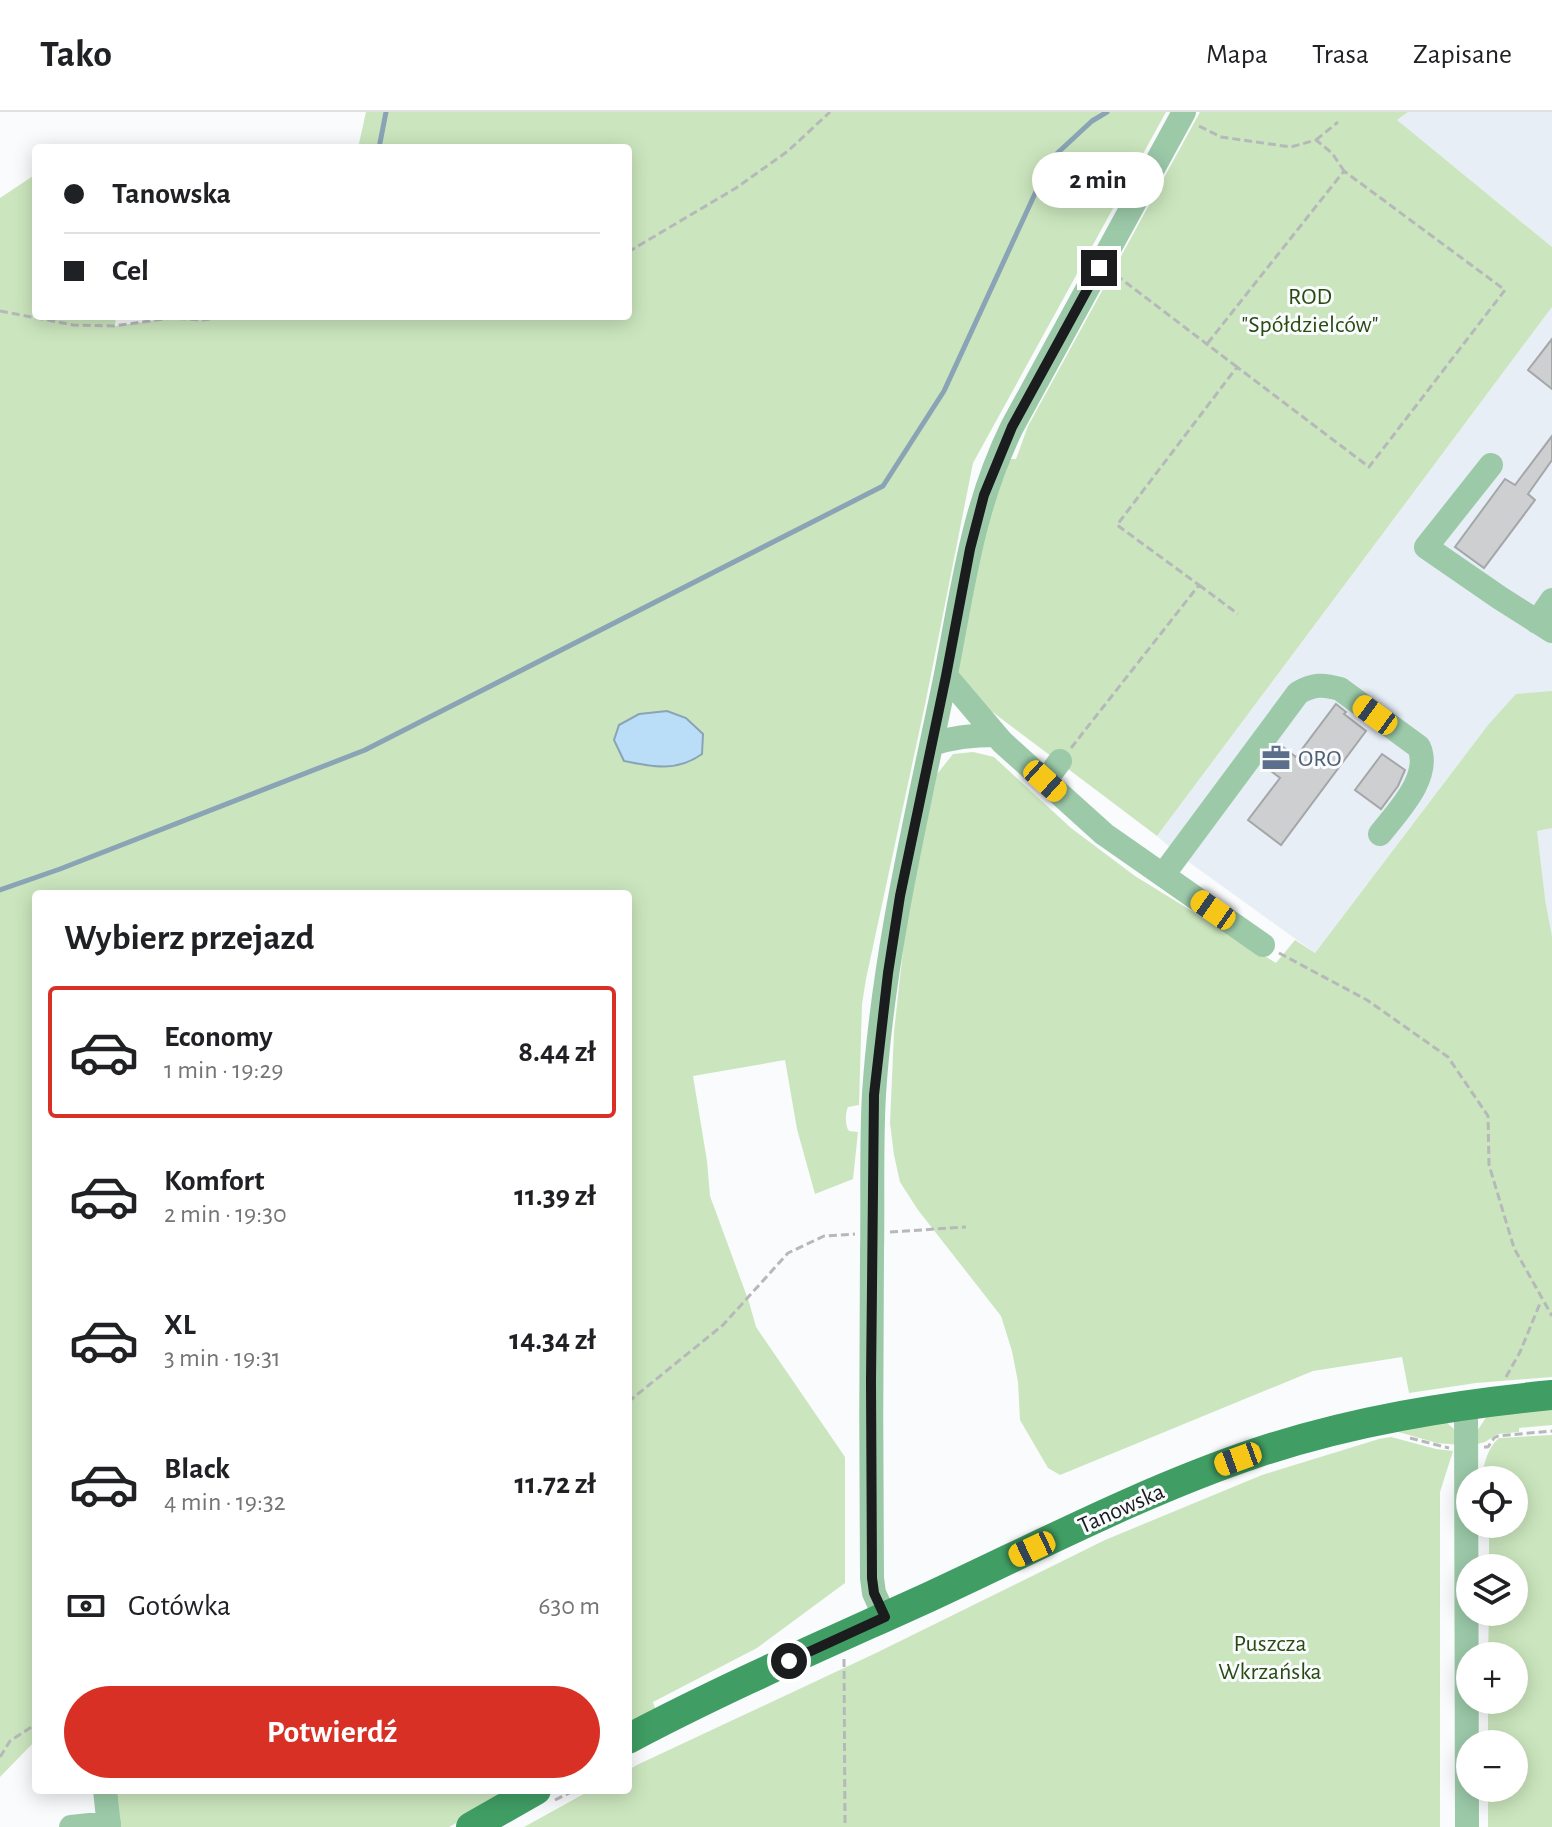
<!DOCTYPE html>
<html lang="pl">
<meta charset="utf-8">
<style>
body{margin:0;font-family:"Alegreya Sans",sans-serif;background:#f2f2f2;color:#202124;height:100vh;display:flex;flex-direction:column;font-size:30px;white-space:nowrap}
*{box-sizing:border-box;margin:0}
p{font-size:26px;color:#757577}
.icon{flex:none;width:44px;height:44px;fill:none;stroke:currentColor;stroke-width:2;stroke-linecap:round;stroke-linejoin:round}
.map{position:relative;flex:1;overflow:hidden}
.side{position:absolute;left:32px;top:778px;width:600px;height:904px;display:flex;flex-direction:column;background:#fff;border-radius:8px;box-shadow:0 4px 20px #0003}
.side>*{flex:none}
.guide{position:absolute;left:32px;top:32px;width:600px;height:176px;border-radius:8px;box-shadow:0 4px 20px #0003;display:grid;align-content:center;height:176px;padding:0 32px;background:#fff}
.fabs{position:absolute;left:1456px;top:1354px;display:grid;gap:16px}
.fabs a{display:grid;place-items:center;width:72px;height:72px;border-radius:50%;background:#fff;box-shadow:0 4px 20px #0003;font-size:40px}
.end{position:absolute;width:36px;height:36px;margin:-18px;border:10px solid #1b1c1d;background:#fff;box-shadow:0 0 0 4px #fff}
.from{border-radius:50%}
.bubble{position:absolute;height:56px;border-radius:28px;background:#fff;box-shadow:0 4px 20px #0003;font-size:26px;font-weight:600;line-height:56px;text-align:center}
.car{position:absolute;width:24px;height:48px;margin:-24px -12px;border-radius:10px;box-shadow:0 0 6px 2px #0007;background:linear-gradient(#f5c518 24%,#345 0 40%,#f5c518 0 76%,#345 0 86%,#f5c518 0)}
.guide b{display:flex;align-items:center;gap:28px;height:76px;font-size:30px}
.guide b+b{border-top:2px solid #e0e0e0}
.guide i{width:20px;height:20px;background:#202124}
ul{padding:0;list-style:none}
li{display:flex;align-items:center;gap:24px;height:132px;margin:0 16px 12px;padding:0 16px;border:4px solid transparent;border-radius:8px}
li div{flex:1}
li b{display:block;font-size:30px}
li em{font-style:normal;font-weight:600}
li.current{border-color:#d93025}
li>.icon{width:72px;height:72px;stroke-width:1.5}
h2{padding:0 32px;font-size:36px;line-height:96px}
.pay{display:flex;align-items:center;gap:20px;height:88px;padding:0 32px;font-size:30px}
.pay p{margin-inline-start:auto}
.cta{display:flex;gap:16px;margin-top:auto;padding:16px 32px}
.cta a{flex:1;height:92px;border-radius:48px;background:#d93025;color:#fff;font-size:32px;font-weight:600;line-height:92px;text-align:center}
header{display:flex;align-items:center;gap:48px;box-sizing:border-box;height:112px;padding:0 40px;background:#fff;border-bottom:2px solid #e0e0e0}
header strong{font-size:38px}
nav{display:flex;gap:44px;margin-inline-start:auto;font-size:28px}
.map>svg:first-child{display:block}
.built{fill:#e7eef6}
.green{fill:#cbe6be}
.water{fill:#badef7;stroke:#8aa4b6;stroke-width:2}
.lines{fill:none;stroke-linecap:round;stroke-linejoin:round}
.stream{stroke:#8aa4b6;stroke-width:5}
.building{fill:#cdcfd1;stroke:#a5a6a8;stroke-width:2}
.path{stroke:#b6b8b9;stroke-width:3;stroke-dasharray:8 4;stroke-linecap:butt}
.minor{stroke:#9ccaa9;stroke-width:24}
.major{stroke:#409e64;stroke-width:30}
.route{stroke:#1b1c1d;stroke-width:10}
.labels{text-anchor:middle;stroke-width:6;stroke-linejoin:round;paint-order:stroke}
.park-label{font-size:24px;fill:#294b12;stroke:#f9fbfd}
.service-label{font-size:24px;fill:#4e5e75;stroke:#f9fbfd;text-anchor:start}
.street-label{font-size:24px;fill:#1b1c1d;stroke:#f9fbfd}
</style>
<header>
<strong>Tako</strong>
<nav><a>Mapa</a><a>Trasa</a><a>Zapisane</a></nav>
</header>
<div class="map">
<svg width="1552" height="1715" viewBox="0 0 1552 1715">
<rect width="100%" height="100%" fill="#f9fbfd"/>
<path class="built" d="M1408,0H1552V135L1396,8Z
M1552,195V824L1545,788L1488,613L1315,841L1179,743L1157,724Z"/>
<path class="green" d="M366,0H1166L973,351L926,588L866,867L862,892L859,993L848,995C845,1001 845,1014 849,1019L858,1020L853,1067L815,1082L797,1017L785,948L693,964L707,1049L710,1084L749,1190L756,1215L845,1345V1471L757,1536L653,1590L656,1599L628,1615V782H36V1628L0,1665V86L36,62V204H116L115,214L171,206L201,208L238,204H628V36H358Z
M1200,0H1408L1397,8L1552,135V195L1157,724L966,580L955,558L985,414L1007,347H1016L1028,314Z
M1552,579V716L1537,719L1545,787L1552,824V1265L1476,1271L1409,1281L1402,1245L1313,1259L1060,1363L1048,1356L1020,1308L1018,1270L1012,1239L1001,1204L918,1098L900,1070L894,1043L890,1011L894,920L907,802L937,662L953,642L973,640L994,645L1071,716L1135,764L1276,851L1295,828L1315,841L1488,613L1516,582Z
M1552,1291V1313L1519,1316V1320L1498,1322L1485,1330L1474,1333L1477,1319L1487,1304Z
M1446,1310L1454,1317L1460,1333L1437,1331L1395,1319Z
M1552,1323V1715H1488V1676H1514V1632H1488V1588H1514V1544H1488L1489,1500H1514V1456H1489V1412H1514V1368H1489V1365H1482C1484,1351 1488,1335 1499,1326Z
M1391,1325L1436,1337L1453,1339L1440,1380V1715H524L591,1678H628V1658L639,1652L876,1541L1105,1428L1262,1363L1379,1327Z
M112,1678H516L449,1715H117Z"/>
<path class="water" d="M667,599L686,606L703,622L702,642C677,660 653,655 624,649L614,628L619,613L639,602Z"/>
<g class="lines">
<path class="stream" d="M379,36L386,0
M0,778L60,757L365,638L883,374L944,279L1051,47L1092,9L1107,0"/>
</g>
<path class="building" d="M1552,227V277L1528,258Z
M1552,324V348L1528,382L1535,388L1484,456L1455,435L1505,367L1515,373Z
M1336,592L1346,600L1344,602L1366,619L1281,733L1248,708L1280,666L1263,653L1279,632L1296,645Z
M1382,642L1405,658L1398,674L1381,697L1355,678Z"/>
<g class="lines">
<path class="path" d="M1199,14L1221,25L1291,35L1316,28L1332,41L1344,59
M1316,28L1338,10
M628,140L736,76L788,39L830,0
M1116,163L1237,255
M0,199L73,213L114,214L171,206L201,208L238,204
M1199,473L1238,502
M1071,636L1199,473L1117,413L1237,255L1369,355L1505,178L1344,59L1207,232
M1279,841L1367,888L1448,945L1488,1004L1489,1053L1514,1136L1552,1204
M890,1120L966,1115
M1506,1265L1520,1240L1541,1189
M628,1290L723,1213L788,1141L824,1124L855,1122
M1410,1326L1449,1336
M1484,1335H1488L1494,1326L1498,1324L1552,1319
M844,1547L845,1715
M0,1645L10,1629L36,1612
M555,1688L575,1678"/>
<path class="minor" d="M1491,353L1426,435L1500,486L1552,519
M1537,510L1552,488
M946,564L1002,630L1104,722L1263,833
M932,632C953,625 973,623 996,623
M1045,669L1060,649
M1163,763L1298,581C1313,572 1323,572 1340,577L1419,635C1432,665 1397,700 1380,722
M1466,1292L1467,1715
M885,1505L874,1481L872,1466C871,1357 871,1249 872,1140C873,1087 871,1035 874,982C883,845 915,711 943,577C962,485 970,401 1012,315L1184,0
M105,1678L109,1715
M71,1715L109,1711"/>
<path class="major" d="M628,1627C726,1575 828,1531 929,1485C1037,1435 1143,1379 1256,1341C1352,1309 1451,1293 1552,1283
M471,1715L536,1678"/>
</g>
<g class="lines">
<path class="route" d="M789,1549L885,1505L874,1481L872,1466L871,1269L874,983L888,861L900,784L946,564L970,437L984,383L1012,315L1099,156"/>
</g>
<defs>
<symbol id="office-bare" viewBox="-9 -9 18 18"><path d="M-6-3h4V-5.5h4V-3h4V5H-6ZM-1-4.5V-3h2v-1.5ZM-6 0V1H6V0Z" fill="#5c6f8a" stroke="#f9fbfd" stroke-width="2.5" paint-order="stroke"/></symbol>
</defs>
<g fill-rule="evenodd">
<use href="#office-bare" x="1256" y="626" width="40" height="40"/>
</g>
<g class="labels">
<g class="park-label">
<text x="1310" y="192">ROD<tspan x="1310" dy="28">"Spółdzielców"</tspan></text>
<text x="1270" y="1539">Puszcza<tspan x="1270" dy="28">Wkrzańska</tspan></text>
</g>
<g class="service-label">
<text x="1298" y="654">ORO</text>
</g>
<g class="street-label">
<text transform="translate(1121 1396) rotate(-24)" y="8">Tanowska</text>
</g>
</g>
</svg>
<div class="fabs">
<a><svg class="icon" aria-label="locate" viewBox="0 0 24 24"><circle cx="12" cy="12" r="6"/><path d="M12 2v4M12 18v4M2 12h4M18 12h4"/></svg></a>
<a><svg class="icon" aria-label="layers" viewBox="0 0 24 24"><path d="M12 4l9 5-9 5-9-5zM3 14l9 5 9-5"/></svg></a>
<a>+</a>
<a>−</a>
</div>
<i class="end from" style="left:789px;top:1549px"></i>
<i class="end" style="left:1099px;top:156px"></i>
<div class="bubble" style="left:1032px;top:40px;width:132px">2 min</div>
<i class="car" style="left:1375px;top:603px;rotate:306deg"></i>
<i class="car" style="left:1045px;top:669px;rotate:132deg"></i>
<i class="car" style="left:1213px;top:798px;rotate:305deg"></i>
<i class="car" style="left:1238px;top:1347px;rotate:250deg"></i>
<i class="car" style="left:1032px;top:1437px;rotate:245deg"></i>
<div class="guide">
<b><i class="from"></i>Tanowska</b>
<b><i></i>Cel</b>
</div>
<section class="side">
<h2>Wybierz przejazd</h2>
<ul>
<li class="current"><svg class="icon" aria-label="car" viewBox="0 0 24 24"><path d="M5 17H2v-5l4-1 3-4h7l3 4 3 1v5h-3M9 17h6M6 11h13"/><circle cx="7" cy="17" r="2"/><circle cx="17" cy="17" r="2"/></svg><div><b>Economy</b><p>1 min · 19:29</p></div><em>8.44 zł</em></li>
<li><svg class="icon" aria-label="car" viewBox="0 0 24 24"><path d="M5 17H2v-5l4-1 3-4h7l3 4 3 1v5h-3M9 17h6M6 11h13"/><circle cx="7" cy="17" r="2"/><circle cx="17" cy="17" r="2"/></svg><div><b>Komfort</b><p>2 min · 19:30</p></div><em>11.39 zł</em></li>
<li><svg class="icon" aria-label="car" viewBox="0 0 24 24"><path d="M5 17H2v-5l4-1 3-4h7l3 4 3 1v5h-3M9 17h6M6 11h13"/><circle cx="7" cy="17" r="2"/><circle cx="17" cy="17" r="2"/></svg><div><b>XL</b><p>3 min · 19:31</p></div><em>14.34 zł</em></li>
<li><svg class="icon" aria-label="car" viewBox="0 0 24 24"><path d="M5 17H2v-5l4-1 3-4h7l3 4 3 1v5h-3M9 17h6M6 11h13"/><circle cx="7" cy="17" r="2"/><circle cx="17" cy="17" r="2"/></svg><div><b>Black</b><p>4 min · 19:32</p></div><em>11.72 zł</em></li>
</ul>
<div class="pay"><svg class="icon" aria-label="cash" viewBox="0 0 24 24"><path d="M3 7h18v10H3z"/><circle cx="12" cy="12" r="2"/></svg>Gotówka<p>630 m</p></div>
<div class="cta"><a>Potwierdź</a></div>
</section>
</div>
